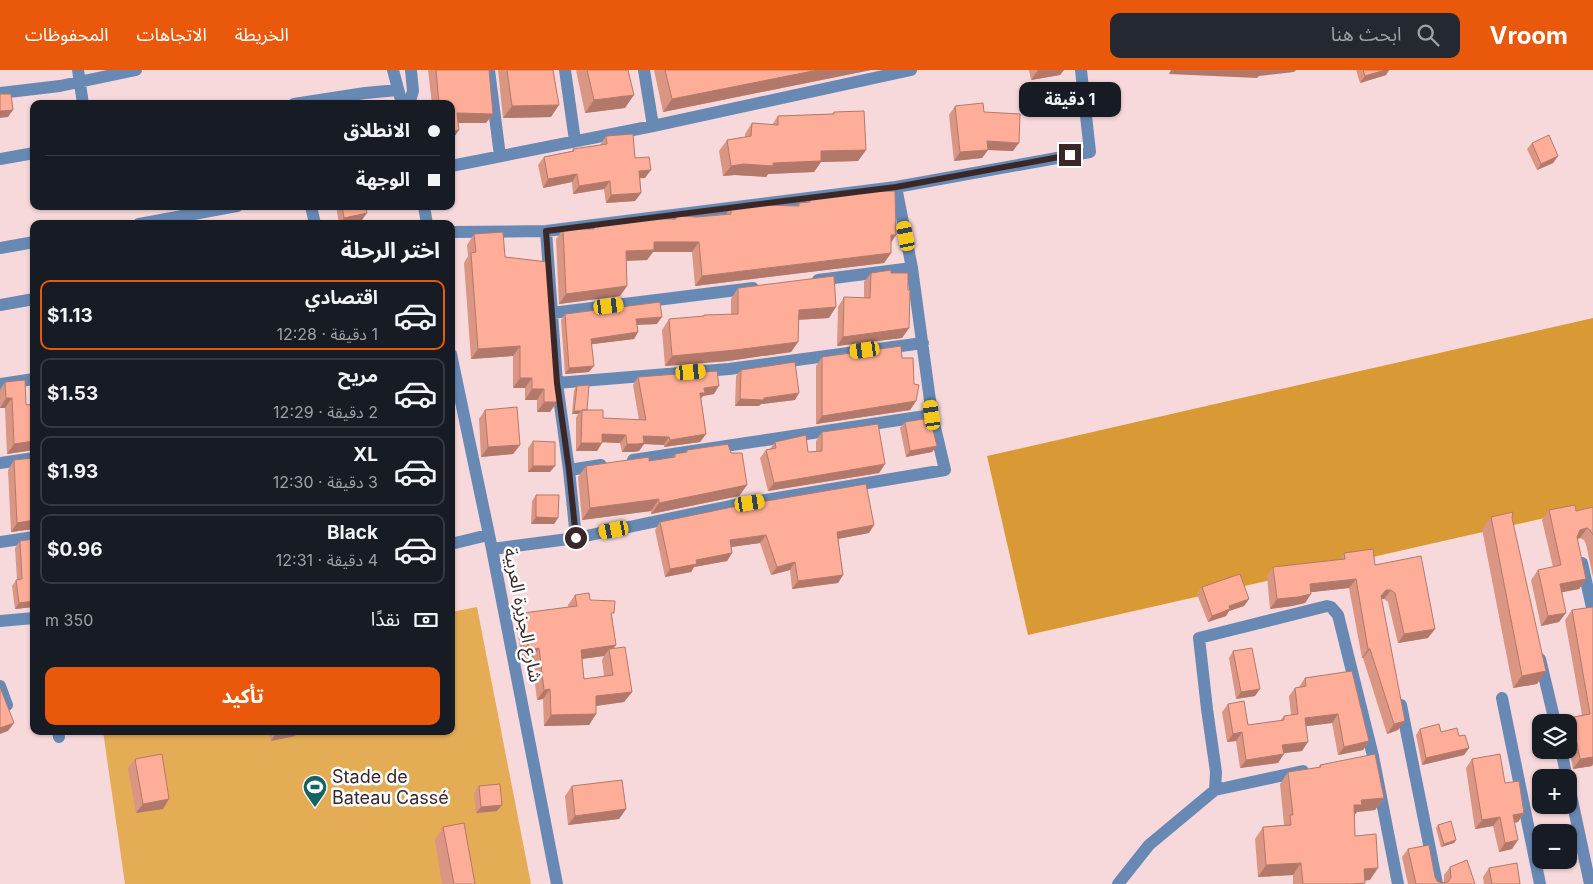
<!DOCTYPE html>
<html lang="ar">
<meta charset="utf-8">
<style>
body{margin:0;font-family:Inter,"Noto Sans Arabic",sans-serif;background:#242831;color:#f1f3f6;direction:rtl;height:100vh;display:flex;flex-direction:column;font-size:19px;white-space:nowrap}
*{box-sizing:border-box;margin:0}
p{font-size:16px;color:#9ea1a6}
.icon{flex:none;width:28px;height:28px;fill:none;stroke:currentColor;stroke-width:2;stroke-linecap:round;stroke-linejoin:round}
.map{position:relative;flex:1;overflow:hidden;direction:ltr}
.side{position:absolute;left:30px;top:150px;width:425px;height:515px;display:flex;flex-direction:column;background:#171b24;border-radius:10px;box-shadow:0 1px 4px #0004;direction:rtl}
.side>*{flex:none}
.hud{position:absolute;left:30px;top:30px;width:425px;height:110px;border-radius:10px;box-shadow:0 1px 4px #0004;direction:rtl;display:grid;align-content:center;height:110px;padding:0 15px;background:#171b24}
.fabs{position:absolute;left:1532px;top:644px;display:grid;gap:10px}
.fabs a{display:grid;place-items:center;width:45px;height:45px;border-radius:10px;background:#171b24;box-shadow:0 1px 4px #0004;font-size:25px}
.end{position:absolute;width:22px;height:22px;margin:-11px;border:6px solid #3a2728;background:#fff;box-shadow:0 0 0 2px #fff}
.from{border-radius:50%}
.bubble{position:absolute;height:35px;border-radius:10px;background:#171b24;box-shadow:0 1px 4px #0004;font-size:16px;font-weight:700;line-height:35px;text-align:center;direction:rtl}
.car{position:absolute;width:15px;height:30px;margin:-15px -8px;border-radius:6px;box-shadow:0 0 4px 1px #0007;background:linear-gradient(#f5c518 24%,#345 0 40%,#f5c518 0 76%,#345 0 86%,#f5c518 0)}
.hud b{display:flex;align-items:center;gap:18px;height:48px;font-size:19px}
.hud b+b{border-top:1px solid #363941}
.hud i{width:12px;height:12px;background:#f1f3f6}
ul{padding:0;list-style:none}
li{display:flex;align-items:center;gap:15px;height:70px;margin:0 10px 8px;padding:0 5px;border:2px solid #363941;border-radius:10px}
li div{flex:1}
li b{display:block;font-size:19px}
li em{font-style:normal;font-weight:700}
li.active{border-color:#ea580c}
li>.icon{width:45px;height:45px;stroke-width:1.5}
h2{padding:0 15px;font-size:22px;line-height:60px}
.pay{display:flex;align-items:center;gap:12px;height:55px;padding:0 15px;font-size:19px}
.pay p{margin-inline-start:auto}
.primary-button{display:flex;gap:10px;margin-top:auto;padding:10px 15px}
.primary-button a{flex:1;height:58px;border-radius:10px;background:#ea580c;color:#fff;font-size:20px;font-weight:700;line-height:58px;text-align:center}
header{display:flex;align-items:center;gap:30px;box-sizing:border-box;height:70px;padding:0 25px;background:#ea580c;color:#fff}
header strong{font-size:24px}
nav{display:flex;gap:28px;margin-inline-start:auto;font-size:18px}
.search{width:350px;height:45px;background:#242831;display:flex;align-items:center;gap:12px;box-sizing:border-box;padding:0 18px;border-radius:10px;color:#9ea1a6;font-size:19px}
.map>svg:first-child{display:block}
.green{fill:#e5ac56}
.forest{fill:#d99a35}
.lines{fill:none;stroke-linecap:round;stroke-linejoin:round}
.minor{stroke:#6889b4;stroke-width:12}
.wall{fill:#da9583;fill-rule:evenodd}
.shaded-wall{fill:#b2796a}
.building{fill:#fead98;stroke:#b2796a}
.route{stroke:#3a2728;stroke-width:6}
.labels{text-anchor:middle;stroke-width:5;stroke-linejoin:round;paint-order:stroke}
.street-label{font-size:18px;fill:#3a2728;stroke:#fff}
.poi-label{font-size:18px;fill:#3a2728;stroke:#fff;text-anchor:start}
</style>
<header>
<strong>Vroom</strong>
<div class="search"><svg class="icon" aria-label="search" viewBox="0 0 24 24"><circle cx="10" cy="10" r="6"/><path d="M15 15l6 6"/></svg>ابحث هنا</div>
<nav><a>الخريطة</a><a>الاتجاهات</a><a>المحفوظات</a></nav>
</header>
<div class="map">
<svg width="1593" height="814" viewBox="0 0 1593 814">
<rect width="100%" height="100%" fill="#f8d9db"/>
<path class="green" d="M477,537L531,814H125L103,661H451V542Z"/>
<path class="forest" d="M1593,248V437L1028,565L987,386Z"/>
<g class="lines">
<path class="minor" d="M78,0L83,34
M393,0L402,34
M489,0L500,86
M565,0L575,71
M644,0L653,56
M0,23L60,16L136,0
M294,34L365,23L398,20
M409,34L413,21L411,0
M0,89L34,83
M451,96L653,56L911,0
M311,136L315,154
M424,136L427,154
M139,154L237,136
M546,161L557,313L569,400L601,395
M451,162L546,161L896,117L1090,82L1081,0
M0,178L34,172
M818,210L912,198
M0,235L34,229
M552,243L753,218
M451,284L492,479L557,814
M557,313L729,299L923,273
M0,314L34,309
M633,390L932,345
M0,393L34,388
M569,400L576,468
M0,472L34,467
M451,474L488,465
M492,479L576,468L730,436L945,400L932,345L912,198L896,117
M1582,493L1593,542
M0,551L34,548
M1540,589L1555,652
M0,616L7,635
M1502,628L1540,814
M1401,635L1437,814
M58,661L59,667
M1561,680L1567,708
M1569,716L1590,814
M1215,720L1303,701
M1118,814L1149,775L1215,720L1216,702L1207,639L1199,568L1327,536L1331,537L1338,545L1373,686L1398,814"/>
</g>
<path class="wall" d="M428,0H489L486,53H458L452,70L451,34H432Z
M498,0H553L551,47L503,48Z
M576,0H628L625,38L585,43Z
M654,0H871L663,42Z
M1029,0H1064L1060,5L1031,10Z
M1356,0H1389L1386,5L1360,13Z
M955,36L984,42L1013,81L988,80L982,88L954,91L949,45Z
M834,42L866,80L858,91L821,92L814,102L768,104L766,107L735,105L723,106L719,81L727,70L745,67V64L752,53L772,55L778,46L832,44Z
M606,66L635,88L645,108H640L641,123L635,131L606,133L604,119L573,124L572,112L543,118L538,95L544,87L572,81L573,79L600,75Z
M1532,73L1558,86L1553,93L1537,100L1527,79Z
M834,124L896,165L891,173V183L884,193L695,216L692,182H653L647,190L626,191L627,216L620,226L559,234L556,169L563,159H590L594,154L675,149L676,146L697,147L726,144L731,137L757,135L797,136L799,133L806,132L809,127L832,126Z
M336,136H365L362,150L339,154Z
M474,164L505,187L548,192L550,342H537V330H525V318H513V286L471,289L464,193L468,186L467,175Z
M871,203H891L908,220L909,258L902,268L837,276L838,237L844,227L864,228V212Z
M738,218L829,248L799,250L798,272L791,282L728,291L665,296L662,260L669,249L703,247L704,245H731V229Z
M565,244L657,254L637,255L638,262L634,269L591,274L589,302L565,304L561,250Z
M822,287L902,288L914,314L916,331L910,340L816,354V296Z
M741,300L795,330L761,334L759,336H735L736,306Z
M638,307L714,324L703,326L701,328L706,364L700,372L664,377V375L644,374L639,381L633,382H622L620,373L602,372L597,381H576V348L578,344H572L574,320L577,316L587,340L603,348L639,350L633,315Z
M5,312L26,335L34,334V380L7,384L5,338H0V320Z
M485,340L520,375L513,384L481,387L479,349Z
M905,352L932,382L906,387L900,358Z
M822,362L885,394L879,403L768,421L760,388L766,380L770,379L775,372L808,382H816V371Z
M533,371L550,402H528V378Z
M687,380L731,383L747,415L739,426L651,444V441L582,450L578,407L586,396L649,391L672,388L675,384L685,383Z
M14,390L34,459L11,462L8,400Z
M536,425L558,448L554,454H531L532,431Z
M1593,437V507L1586,474L1584,470L1580,468L1577,469L1586,509L1579,519L1562,522L1559,552L1541,556L1531,510L1538,500L1553,497L1542,450L1549,440L1576,441Z
M1491,447L1512,448L1537,614L1513,618L1482,459Z
M660,452L874,455L869,463L838,469L843,505L838,513L792,519L790,500L771,505L760,473L731,477L732,483L727,491L694,497L691,502L665,507L655,460Z
M20,471L34,537L15,539L12,516L17,509L15,478Z
M1344,483L1375,495L1428,568L1398,573L1388,532L1384,529H1381L1398,660L1387,664L1363,588H1362L1349,518L1311,522L1305,533L1292,536L1270,539L1267,506L1273,497L1340,490Z
M1202,517L1249,529L1244,536L1229,541L1226,546L1208,552L1197,524Z
M575,525L590,530L612,546L616,575L613,579L632,622L624,632L596,636V644L589,655L544,656L543,629L537,630L532,589L522,590L516,553L523,543L568,537V535ZM604,586L602,590L604,606L584,609L582,589Z
M1593,537V694L1592,696L1573,699L1569,678V652H1566L1569,648L1582,645L1565,550L1572,540Z
M1233,581L1255,626L1236,629L1229,588Z
M1305,608L1369,671L1363,680L1338,685L1332,653L1306,656L1302,681L1284,683L1278,693L1240,698L1236,671L1227,672L1222,642L1228,634L1248,655L1280,651L1284,646L1291,645L1289,626L1295,618L1299,617Z
M1420,659L1459,666L1469,678L1464,685L1422,695L1416,665Z
M268,661H299L295,666L271,671Z
M135,689L163,739L136,743L128,698Z
M1472,689L1505,713L1524,743L1518,752L1514,753L1512,779L1499,782L1493,756L1475,759L1466,698Z
M1320,695L1384,728L1375,740L1357,742L1354,745L1355,766L1370,810L1364,811V814H1293V805L1258,807L1255,769L1263,757L1283,755H1284L1280,714L1288,702L1319,697Z
M479,716L497,741L476,743L474,723Z
M572,716L626,739L619,749L568,755L565,726Z
M1438,755L1456,770L1454,773L1441,777L1436,758Z
M443,757L475,814H442L435,770Z
M1408,779L1435,807L1437,811L1441,813L1444,812V805L1450,797L1475,814H1408L1402,787Z
M1489,798L1520,814H1484L1483,807Z"/>
<path class="shaded-wall" d="M818,0H871L663,42L672,29Z
M1038,0H1064L1060,5L1031,10Z
M1171,0H1296L1294,2L1259,6L1257,8L1169,4Z
M1385,0H1389L1386,5L1360,13L1365,6Z
M634,25L625,38L585,43L594,30Z
M559,35L551,47L503,48L512,36Z
M13,40L8,47L0,48V41Z
M457,43L493,44L486,53H451Z
M459,60L452,70H451V61Z
M987,71L1019,73L1013,81L988,80L982,88L954,91L960,82Z
M866,80L858,91L821,92L814,102L768,104L766,107L735,105L723,106L731,96L743,94L773,93L821,81Z
M1558,86L1553,93L1537,100L1541,94Z
M651,100L645,108L633,109L639,101Z
M577,104L572,112L543,118L548,109Z
M610,111L604,119L573,124L579,116Z
M641,123L635,131L606,133L611,125Z
M367,143L362,150L340,154L344,148Z
M891,165H896L889,175Z
M654,172H699L692,182H653L647,190L619,191L626,181Z
M891,183L884,193L695,216L702,206Z
M627,216L620,226L559,234L566,224Z
M836,237L829,248L792,250L799,240Z
M662,247L657,254L632,255L636,249Z
M909,258L902,268L837,276L843,267Z
M638,262L634,269L586,275L591,269Z
M798,272L791,282L728,291L665,296L672,286Z
M520,276L513,286L471,289L478,279Z
M594,296L589,302L565,304L569,298Z
M520,308H532L525,318H513Z
M719,316L714,324L703,326L699,331H695L704,318Z
M532,319H544L537,330H525Z
M799,323L795,330L761,334L759,336H735L740,329L764,328Z
M6,328H12L5,338H0Z
M916,331L910,340L816,354L822,346Z
M544,332H557L550,342H537Z
M574,341H581L578,344H572Z
M602,364L626,365L620,373L597,372Z
M706,364L700,372L664,377L670,370Z
M643,366L669,367L664,375L644,374L639,381L633,382H622L627,374Z
M34,371V380L7,384L14,374Z
M581,373H602L597,381H576Z
M520,375L513,384L481,387L488,377Z
M937,376L932,382L906,387L910,381Z
M885,394L879,403L768,421L774,413Z
M533,396H555L550,402H528Z
M747,415L739,426L651,444L659,433Z
M659,429L651,441L582,450L590,438Z
M536,447L558,448L554,454H531Z
M34,450V459L11,462L17,453Z
M874,455L869,463L832,470L837,462Z
M1587,458L1580,468L1573,470L1580,460Z
M766,465L760,473L724,478L730,470Z
M732,483L727,491L694,497L691,502L665,507L670,499L696,490Z
M795,492L790,500L771,505L777,497Z
M843,505L838,513L792,519L798,511Z
M1356,509L1349,518L1304,523L1310,514Z
M1586,509L1579,519L1553,524L1560,514Z
M1386,520H1391L1384,529H1380L1381,526Z
M1311,524L1305,533L1292,536L1270,539L1277,529Z
M1249,529L1244,536L1229,541L1226,546L1208,552L1212,546L1229,536Z
M34,531V537L15,539L19,533Z
M1566,543L1559,552L1541,556L1548,546Z
M1435,559L1428,568L1398,573L1404,564Z
M616,575L610,584L609,579L604,586L573,590L581,580Z
M539,578L532,589L522,590L529,580Z
M1368,579H1370L1363,588H1362Z
M1546,601L1537,614L1513,618L1522,606Z
M550,619L543,629L537,630L544,620Z
M1260,619L1255,626L1236,629L1241,622Z
M632,622L624,632L588,637L596,626Z
M596,644L589,655L544,656L551,645Z
M1338,644L1332,653L1300,657L1305,648Z
M1405,651L1398,660L1387,664L1394,654Z
M14,653L8,661L0,664V658Z
M291,661H299L295,666L271,671L275,665Z
M1242,662L1236,671L1227,672L1233,664Z
M1369,671L1363,680L1338,685L1344,677Z
M1308,672L1302,681L1277,684L1282,675Z
M1469,678L1464,685L1422,695L1426,688Z
M1284,684L1278,693L1240,698L1246,690Z
M1593,687V694L1592,696L1573,699L1580,689Z
M1384,728L1375,740L1357,742L1353,747L1354,735L1361,730Z
M169,729L163,739L136,743L143,734Z
M502,735L497,741L476,743L481,737Z
M626,739L619,749L568,755L575,746Z
M1524,743L1518,752L1506,754L1513,745Z
M1500,747L1493,756L1475,759L1482,750Z
M1456,770L1454,773L1441,777L1444,774Z
M1518,770L1512,779L1499,782L1505,773Z
M1301,793L1293,805L1258,807L1266,795Z
M1378,798L1370,810L1355,811L1364,799Z"/>
<path class="building" d="M436,0H489L493,44L457,43L459,60L451,61V34H439Z
M507,0H553L559,35L512,36Z
M587,0H628L634,25L594,30Z
M665,0H818L672,29Z
M1363,0H1385L1365,6Z
M0,24H11L13,40L0,41Z
M983,33L984,42L1020,44L1019,73L987,71L988,80L960,82L955,36Z
M864,41L866,80L821,81V91L773,93V96L743,94L731,96L727,70L751,66L752,53L778,55V46L834,44V42Z
M633,64L635,88L649,87L651,100L639,101L641,123L611,125L610,111L579,116L577,104L548,109L544,87L574,81L573,79L607,74L606,66Z
M1549,65L1558,86L1541,94L1532,73Z
M895,121L896,165H891V183L702,206L699,172H654V180L626,181L627,216L566,224L563,159H594V154L631,149H676V146L697,147L731,144V137L757,134V135L799,136V133L810,132L809,127L834,126V124L848,122Z
M342,136H365L367,143L344,148Z
M503,162L505,187L548,192L557,307V332H544V319H532V308H520V276L478,279L471,183L476,182L474,164Z
M891,200V203H908V220H910L909,258L843,267L844,227L870,228L871,203Z
M834,206L836,237L799,240L798,272L735,280L672,286L669,249L704,246V245L738,244V218Z
M660,232L662,247L636,249L638,262L591,269L594,296L569,298L565,244Z
M901,276L902,288H913L914,314L919,315L916,331L822,346V287Z
M795,292L799,323L764,328V330L740,329L741,300Z
M717,301L719,316L704,318L705,323H700L706,364L670,370L669,367L643,366L644,373L638,374H627L626,365L602,364V373H581L582,340H603V348L646,350L638,307Z
M25,310L26,335L34,334V371L14,374L12,328H6L5,312Z
M589,315L587,340H582L581,341H574L577,316Z
M517,337L520,375L488,377L485,340Z
M930,348L937,376L910,381L905,352Z
M878,354L885,394L774,413L766,380L776,378L775,372L806,365L808,382L822,381V362Z
M533,371L555,372V396H533Z
M728,374L731,383H742L747,415L659,433V429L590,438L586,396L649,387V391L675,387V384L687,382V380Z
M34,388V450L17,453L14,390Z
M451,405L454,447L451,448Z
M866,414L874,455L837,462L843,505L798,511L795,492L777,497L766,465L730,470L732,483L696,490L697,494L670,499L660,452L737,436Z
M536,425H559L558,448L536,447Z
M1575,435L1576,441L1593,437V465L1590,460L1587,458L1580,460L1577,467L1586,509L1560,514L1566,543L1548,546L1538,500L1561,495L1549,440Z
M1513,442L1512,448L1546,601L1522,606L1491,447Z
M34,469V531L19,533L16,510L22,509L20,471Z
M1373,479L1375,495L1421,486L1435,559L1404,564L1395,523L1391,520H1386L1381,526L1405,651L1394,654L1370,579H1368L1356,509L1310,514L1311,524L1298,527L1277,529L1273,497L1345,489L1344,483Z
M1240,504L1249,529L1229,536L1230,539L1212,546L1202,517Z
M589,523L590,530L615,531L614,543H611L616,575L581,580L584,609L613,605L609,579L625,577L632,622L596,626V644L551,645L550,619L544,620L539,578L529,580L523,543L577,536L575,525Z
M1593,537V687L1580,689L1576,668L1572,663L1569,648L1590,644L1572,540Z
M1252,578L1260,619L1241,622L1233,581Z
M1352,601L1369,671L1344,677L1338,644L1305,648L1308,672L1282,675L1284,684L1246,690L1242,662L1233,664L1228,634L1244,631L1248,655L1284,650V646L1298,644L1295,618L1306,616L1305,608Z
M0,617L14,653L0,658Z
M1439,654L1441,662L1457,658L1459,666L1465,665L1469,678L1426,688L1420,659Z
M274,661H291L275,665Z
M162,684L169,729L143,734L135,689Z
M1375,684L1384,728L1361,730L1362,735H1354L1355,766L1376,764L1378,798L1364,799L1365,813L1351,814H1303L1301,793L1266,795L1263,757L1291,755L1290,745H1293L1288,702L1321,697L1320,695Z
M1500,684L1505,713L1519,711L1524,743L1513,745L1518,770L1505,773L1500,747L1482,750L1472,689Z
M622,710L626,739L575,746L572,716Z
M500,714L502,735L481,737L479,716Z
M1451,751L1456,770L1444,774L1438,755Z
M464,753L475,814H454L443,757Z
M1429,775L1435,807L1437,811L1441,813L1448,812L1451,808L1450,797L1467,790L1475,814H1416L1408,779Z
M1517,793L1520,814H1492L1489,798Z"/>
<g class="lines">
<path class="route" d="M576,468L569,400L557,313L546,161L896,117L1070,85"/>
</g>
<defs>
<symbol id="stadium-pin" viewBox="-11 -11 22 30"><path d="M0 17L-7.5 6A9.5 9.5 0 1 1 7.5 6Z" fill="#156464" stroke="#fff"/><path d="M0-5a6.5 5 0 1 0 0 10a6.5 5 0 1 0 0-10ZM-3.5-1.8h7v3.6h-7Z" fill="#fff"/></symbol>
</defs>
<g fill-rule="evenodd">
<use href="#stadium-pin" x="301" y="703" width="28" height="38"/>
</g>
<g class="labels">
<g class="street-label">
<text transform="translate(523 545) rotate(79)" y="6">شارع الجزيرة العربية</text>
</g>
<g class="poi-label">
<text x="332" y="713">Stade de<tspan x="332" dy="21">Bateau Cassé</tspan></text>
</g>
</g>
</svg>
<div class="fabs">
<a><svg class="icon" aria-label="layers" viewBox="0 0 24 24"><path d="M12 4l9 5-9 5-9-5zM3 14l9 5 9-5"/></svg></a>
<a>+</a>
<a>−</a>
</div>
<i class="end from" style="left:576px;top:468px"></i>
<i class="end" style="left:1070px;top:85px"></i>
<div class="bubble" style="left:1019px;top:12px;width:102px">1 دقيقة</div>
<i class="car" style="left:906px;top:166px;rotate:349deg"></i>
<i class="car" style="left:609px;top:236px;rotate:83deg"></i>
<i class="car" style="left:865px;top:280px;rotate:262deg"></i>
<i class="car" style="left:691px;top:302px;rotate:85deg"></i>
<i class="car" style="left:932px;top:345px;rotate:352deg"></i>
<i class="car" style="left:750px;top:433px;rotate:81deg"></i>
<i class="car" style="left:614px;top:460px;rotate:259deg"></i>
<div class="hud">
<b><i class="from"></i>الانطلاق</b>
<b><i></i>الوجهة</b>
</div>
<section class="side">
<h2>اختر الرحلة</h2>
<ul>
<li class="active"><svg class="icon" aria-label="car" viewBox="0 0 24 24"><path d="M5 17H2v-5l4-1 3-4h7l3 4 3 1v5h-3M9 17h6M6 11h13"/><circle cx="7" cy="17" r="2"/><circle cx="17" cy="17" r="2"/></svg><div><b>اقتصادي</b><p>1 دقيقة · 12:28</p></div><em>$1.13</em></li>
<li><svg class="icon" aria-label="car" viewBox="0 0 24 24"><path d="M5 17H2v-5l4-1 3-4h7l3 4 3 1v5h-3M9 17h6M6 11h13"/><circle cx="7" cy="17" r="2"/><circle cx="17" cy="17" r="2"/></svg><div><b>مريح</b><p>2 دقيقة · 12:29</p></div><em>$1.53</em></li>
<li><svg class="icon" aria-label="car" viewBox="0 0 24 24"><path d="M5 17H2v-5l4-1 3-4h7l3 4 3 1v5h-3M9 17h6M6 11h13"/><circle cx="7" cy="17" r="2"/><circle cx="17" cy="17" r="2"/></svg><div><b>XL</b><p>3 دقيقة · 12:30</p></div><em>$1.93</em></li>
<li><svg class="icon" aria-label="car" viewBox="0 0 24 24"><path d="M5 17H2v-5l4-1 3-4h7l3 4 3 1v5h-3M9 17h6M6 11h13"/><circle cx="7" cy="17" r="2"/><circle cx="17" cy="17" r="2"/></svg><div><b>Black</b><p>4 دقيقة · 12:31</p></div><em>$0.96</em></li>
</ul>
<div class="pay"><svg class="icon" aria-label="cash" viewBox="0 0 24 24"><path d="M3 7h18v10H3z"/><circle cx="12" cy="12" r="2"/></svg>نقدًا<p>350 m</p></div>
<div class="primary-button"><a>تأكيد</a></div>
</section>
</div>
